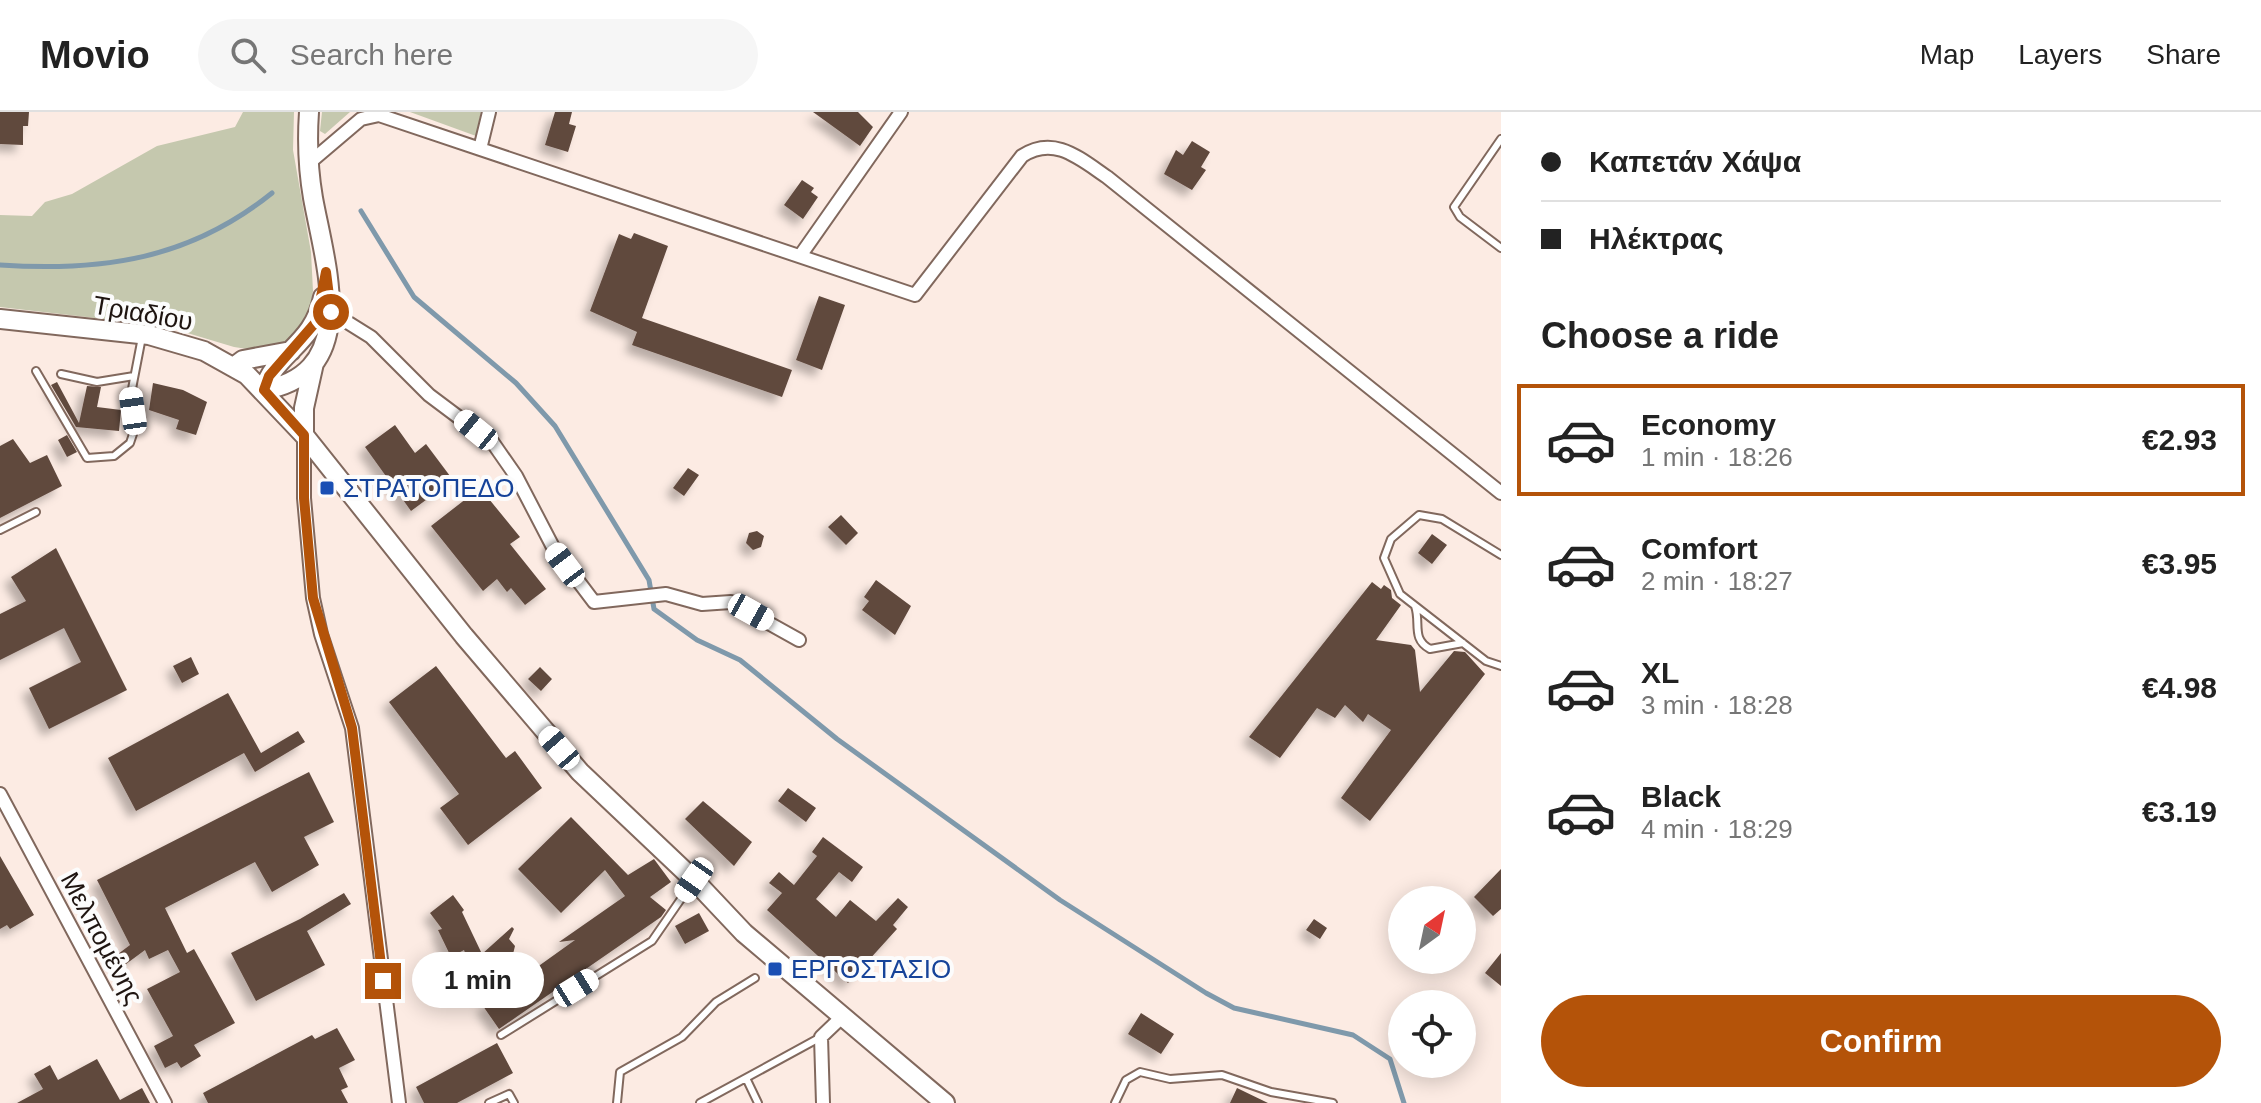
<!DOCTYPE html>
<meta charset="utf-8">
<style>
body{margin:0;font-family:Helvetica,sans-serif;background:#f6f6f6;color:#222;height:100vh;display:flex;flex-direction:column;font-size:30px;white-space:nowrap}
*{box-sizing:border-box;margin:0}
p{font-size:26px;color:#767676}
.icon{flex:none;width:44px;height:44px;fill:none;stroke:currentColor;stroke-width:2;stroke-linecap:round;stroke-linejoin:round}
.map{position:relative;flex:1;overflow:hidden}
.sheet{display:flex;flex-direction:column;background:#fff;width:760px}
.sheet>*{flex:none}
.top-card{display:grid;align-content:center;height:176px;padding:0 40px;background:#fff}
.needle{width:52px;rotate:33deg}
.buttons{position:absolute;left:1388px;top:774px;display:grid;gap:16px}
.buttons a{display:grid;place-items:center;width:88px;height:88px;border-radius:50%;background:#fff;box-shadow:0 4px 20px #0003;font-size:40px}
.end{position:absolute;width:36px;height:36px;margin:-18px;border:10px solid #b45309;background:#fff;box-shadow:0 0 0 4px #fff}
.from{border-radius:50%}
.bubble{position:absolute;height:56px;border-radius:28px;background:#fff;box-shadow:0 4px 20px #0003;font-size:26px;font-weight:700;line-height:56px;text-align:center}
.car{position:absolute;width:24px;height:48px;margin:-24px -12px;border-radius:10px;box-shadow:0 0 6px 2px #0007;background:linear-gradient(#fff 24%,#345 0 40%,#fff 0 76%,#345 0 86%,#fff 0)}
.top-card b{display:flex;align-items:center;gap:28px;height:76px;font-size:30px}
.top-card b+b{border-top:2px solid #e0e0e0}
.top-card i{width:20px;height:20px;background:#222}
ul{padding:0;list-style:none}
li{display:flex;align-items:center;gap:24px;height:112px;margin:0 16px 12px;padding:0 24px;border:4px solid transparent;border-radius:0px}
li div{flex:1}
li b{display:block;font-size:30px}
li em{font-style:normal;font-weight:700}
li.current{border-color:#b45309}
li>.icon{width:72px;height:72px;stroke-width:1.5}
h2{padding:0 40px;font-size:36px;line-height:96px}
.action{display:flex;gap:16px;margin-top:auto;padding:16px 40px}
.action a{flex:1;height:92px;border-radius:48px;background:#b45309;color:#fff;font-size:32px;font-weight:700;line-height:92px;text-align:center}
header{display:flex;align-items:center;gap:48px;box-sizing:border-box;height:112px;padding:0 40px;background:#fff;border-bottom:2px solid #e0e0e0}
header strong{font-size:38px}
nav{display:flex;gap:44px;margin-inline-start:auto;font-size:28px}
.search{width:560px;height:72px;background:#f6f6f6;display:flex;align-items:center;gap:20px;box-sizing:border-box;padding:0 28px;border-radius:44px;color:#767676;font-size:30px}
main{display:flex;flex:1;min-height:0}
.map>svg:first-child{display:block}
.green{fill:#c5c8ae}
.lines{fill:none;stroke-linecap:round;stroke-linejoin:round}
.stream{stroke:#7f99ab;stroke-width:5}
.building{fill:#60493e;filter:url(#shadow)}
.lane-casing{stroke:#81685d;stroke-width:10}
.street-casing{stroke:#81685d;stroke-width:16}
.secondary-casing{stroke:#81685d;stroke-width:22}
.lane{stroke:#fff;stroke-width:6}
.street{stroke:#fff;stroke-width:12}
.secondary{stroke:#fff;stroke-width:18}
.route{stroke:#b45309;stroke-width:10}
.transit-dot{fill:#1a4fb4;stroke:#fcfcfc;stroke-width:3}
.labels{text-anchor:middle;stroke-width:8;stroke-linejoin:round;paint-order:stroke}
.street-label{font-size:26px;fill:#1e1410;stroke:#fcfcfc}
.transit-label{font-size:26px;fill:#164399;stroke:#fcfcfc;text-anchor:start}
</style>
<header>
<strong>Movio</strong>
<div class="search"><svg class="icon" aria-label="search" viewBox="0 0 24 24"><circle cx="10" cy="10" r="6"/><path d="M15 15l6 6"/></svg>Search here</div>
<nav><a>Map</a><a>Layers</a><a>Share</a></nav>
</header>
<main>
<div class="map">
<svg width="1501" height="991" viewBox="0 0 1501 991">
<defs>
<filter id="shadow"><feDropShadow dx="-7" dy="7" stdDeviation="4" flood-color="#0004"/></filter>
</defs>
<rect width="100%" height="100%" fill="#fcebe3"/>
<path class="green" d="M243,0H294L293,38L311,140L313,179L308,209L291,230L254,238L234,235L164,214L0,195V103L32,104L45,90L72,82L157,34L235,15Z
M322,0H350L325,22L320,19Z
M410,0H481L476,24Z"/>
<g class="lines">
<path class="stream" d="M361,99L414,185L516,271L555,314L649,468L654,497L697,528L740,548L837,627L1060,788L1206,881L1234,896L1353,923L1390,947L1404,991
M0,153C103,160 190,147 272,81"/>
</g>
<path class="building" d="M0,0H29L28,14H23V33L0,32Z
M555,0H572L569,12L576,14L568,40L545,33Z
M813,0H858L873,15L860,34Z
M1192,29L1210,40L1201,55L1206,58L1192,78L1164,62L1176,38L1183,43Z
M802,68L814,76L811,80L818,85L803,107L784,93Z
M634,121L668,134L642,206L792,258L782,285L632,233L637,220L590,199L619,122L631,127Z
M819,184L845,193L822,258L796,248Z
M57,270L79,311L87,274L101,275L97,295L121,298L119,319L76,315L51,273Z
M153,271L183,278L207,290L196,323L176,317L179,308L149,298Z
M395,313L415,341L426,332L453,368L411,399L365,335Z
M67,323L77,340L67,345L58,328Z
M13,327L30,351L47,343L62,374L0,406V334Z
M688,356L699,363L684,384L673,376Z
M480,376L520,425L510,432L546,477L525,493L511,476L507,480L497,467L483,479L431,414Z
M841,403L858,421L846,433L828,415Z
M757,419L764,424L761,435L753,438L746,431L749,421Z
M1432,422L1447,433L1432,452L1418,441Z
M56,436L127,578L49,617L29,576L81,550L64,516L0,548V502L26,489L11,465Z
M876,468L911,494L895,523L862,498L869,489L864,485Z
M1372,470L1381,477L1384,473L1391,478L1392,486L1401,493L1376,528L1411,533L1415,538L1420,580L1454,539L1465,540L1485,562L1370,709L1341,686L1391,618L1368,602L1363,610L1345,593L1335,606L1317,596L1280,646L1249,625Z
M191,545L199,562L182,571L173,554Z
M436,554L506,646L515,639L542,676L468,733L440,696L459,682L389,590Z
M540,555L552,567L541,579L528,567Z
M228,581L261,641L298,619L305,630L255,660L244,641L136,699L108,646Z
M309,660L334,710L304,725L319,753L272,780L255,750L165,796L187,841L194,837L235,911L194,933L201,944L181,956L177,950L165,956L154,934L173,924L147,877L180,860L168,838L149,847L145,838L122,855L114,845L130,833L97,768Z
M788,676L816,696L806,710L778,689Z
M703,689L752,730L734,754L685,707Z
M571,705L628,763L654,747L671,770L650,785L666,798L661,805L499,917L483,894L575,828L559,830L625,784L605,758L561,801L518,757Z
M823,725L863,755L852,770L839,760L816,787L836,805L850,788L876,809L898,786L908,795L893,813L897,817L848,871L767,798L782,781L769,771L779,760L794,773L817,744L812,740Z
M0,744L34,803L10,817L7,813L0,817Z
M1501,757V797L1493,804L1474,785Z
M344,781L351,792L307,819L325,853L256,889L231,841L300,807Z
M453,783L464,798L462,800L482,842L512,815L514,817L509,827L515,834L512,846H497L487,862L479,863L471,858L464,838L451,845L438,818L442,817L430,801Z
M699,801L709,819L685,832L675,814Z
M1314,807L1327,816L1320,827L1306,818Z
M1501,841V874L1485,861Z
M1141,901L1174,922L1161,942L1128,922Z
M337,916L355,948L339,956L348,975L341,978L348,991H208L203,981L312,923L315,927Z
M497,931L513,961L457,991H424L416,975Z
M97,947L120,988L142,976L150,991H17L43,977L34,962L50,953L58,968Z
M1237,976L1268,991H1230Z"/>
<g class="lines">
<defs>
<path id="lane" d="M1501,27L1454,95L1460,105L1501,136
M36,259L87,346L114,344L130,331L135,316L131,282L142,225
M61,262L97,270L134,264
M0,418L36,400
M1501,443L1442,407L1419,403L1391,427L1384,446L1400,482L1486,549L1501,554
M1415,494C1421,511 1411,527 1430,537L1463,531
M501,923L652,829L692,771
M746,966L758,991
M489,991L509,982L514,991
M617,991L620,960L682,925L716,890L755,866
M700,991L821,925
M1115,991L1126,968L1140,960L1170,967L1222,963L1271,980L1333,991"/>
<path id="street" d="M480,37L489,0
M308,52L361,7L379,3L915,183L1022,44C1054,23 1079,46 1107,65L1501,381
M800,144L901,0
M331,200L371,225L429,283L493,331L516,364L554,437L594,490L666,482L702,492L731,490L799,528
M304,324V386L313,486L321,522L352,616L399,991
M0,682L165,991
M823,991L821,925L842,905"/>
<path id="secondary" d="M0,207L149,223L204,239L247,263L304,323L464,524L580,660L694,768L744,821L945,991
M235,254L243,248L291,239
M264,278C362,261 325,152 313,86C308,57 307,29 309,0
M264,278C274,241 314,233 323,185
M304,323V296L314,251"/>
</defs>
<use href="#lane" class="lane-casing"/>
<use href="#street" class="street-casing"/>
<use href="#secondary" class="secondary-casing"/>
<use href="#lane" class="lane"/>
<use href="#street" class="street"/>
<use href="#secondary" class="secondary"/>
</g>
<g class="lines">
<path class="route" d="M331,200L326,160L316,210L269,264L264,278L304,323V386L313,486L352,616L383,869"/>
</g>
<g class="transit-dot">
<rect x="319" y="368" width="16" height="16" rx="4"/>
<rect x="767" y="849" width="16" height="16" rx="4"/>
</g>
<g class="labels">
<g class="street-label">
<text transform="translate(143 201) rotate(10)" y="9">Τριαδίου</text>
<text transform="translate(102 826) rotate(62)" y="9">Μελπομένης</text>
</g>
<g class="transit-label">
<text x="343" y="385">ΣΤΡΑΤΟΠΕΔΟ</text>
<text x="791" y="866">ΕΡΓΟΣΤΑΣΙΟ</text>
</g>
</g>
</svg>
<div class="buttons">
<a><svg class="needle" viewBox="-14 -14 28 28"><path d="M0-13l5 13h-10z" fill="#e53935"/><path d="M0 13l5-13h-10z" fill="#767676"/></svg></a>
<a><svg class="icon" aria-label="locate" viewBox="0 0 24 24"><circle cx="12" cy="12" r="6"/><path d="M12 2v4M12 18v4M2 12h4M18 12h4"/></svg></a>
</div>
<i class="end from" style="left:331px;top:200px"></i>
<i class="end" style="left:383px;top:869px"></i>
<div class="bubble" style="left:412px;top:840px;width:132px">1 min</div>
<i class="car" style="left:133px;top:299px;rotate:352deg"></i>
<i class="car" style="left:476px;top:318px;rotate:309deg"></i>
<i class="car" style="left:565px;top:453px;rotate:323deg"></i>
<i class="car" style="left:751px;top:500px;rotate:119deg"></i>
<i class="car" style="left:559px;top:636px;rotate:319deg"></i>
<i class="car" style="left:694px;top:768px;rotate:215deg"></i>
<i class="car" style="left:576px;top:876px;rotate:58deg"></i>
</div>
<section class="sheet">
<div class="top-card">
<b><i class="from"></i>Καπετάν Χάψα</b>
<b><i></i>Ηλέκτρας</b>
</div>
<h2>Choose a ride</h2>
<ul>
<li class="current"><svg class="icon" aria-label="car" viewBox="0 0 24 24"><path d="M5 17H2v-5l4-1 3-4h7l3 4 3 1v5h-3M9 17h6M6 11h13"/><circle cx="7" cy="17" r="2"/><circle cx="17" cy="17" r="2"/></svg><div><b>Economy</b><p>1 min · 18:26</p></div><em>€2.93</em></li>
<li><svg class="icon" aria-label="car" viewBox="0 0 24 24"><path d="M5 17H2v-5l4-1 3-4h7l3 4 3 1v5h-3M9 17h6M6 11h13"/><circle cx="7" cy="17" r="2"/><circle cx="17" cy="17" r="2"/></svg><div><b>Comfort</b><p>2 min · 18:27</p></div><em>€3.95</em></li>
<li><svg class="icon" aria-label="car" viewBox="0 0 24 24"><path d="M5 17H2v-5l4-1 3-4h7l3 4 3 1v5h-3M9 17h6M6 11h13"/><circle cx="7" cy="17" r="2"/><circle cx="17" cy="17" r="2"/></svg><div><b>XL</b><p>3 min · 18:28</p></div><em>€4.98</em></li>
<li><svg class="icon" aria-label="car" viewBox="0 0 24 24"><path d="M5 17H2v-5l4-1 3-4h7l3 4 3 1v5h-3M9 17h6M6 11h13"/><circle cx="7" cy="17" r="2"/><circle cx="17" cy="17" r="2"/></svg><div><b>Black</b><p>4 min · 18:29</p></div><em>€3.19</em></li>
</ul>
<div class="action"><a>Confirm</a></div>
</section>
</main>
